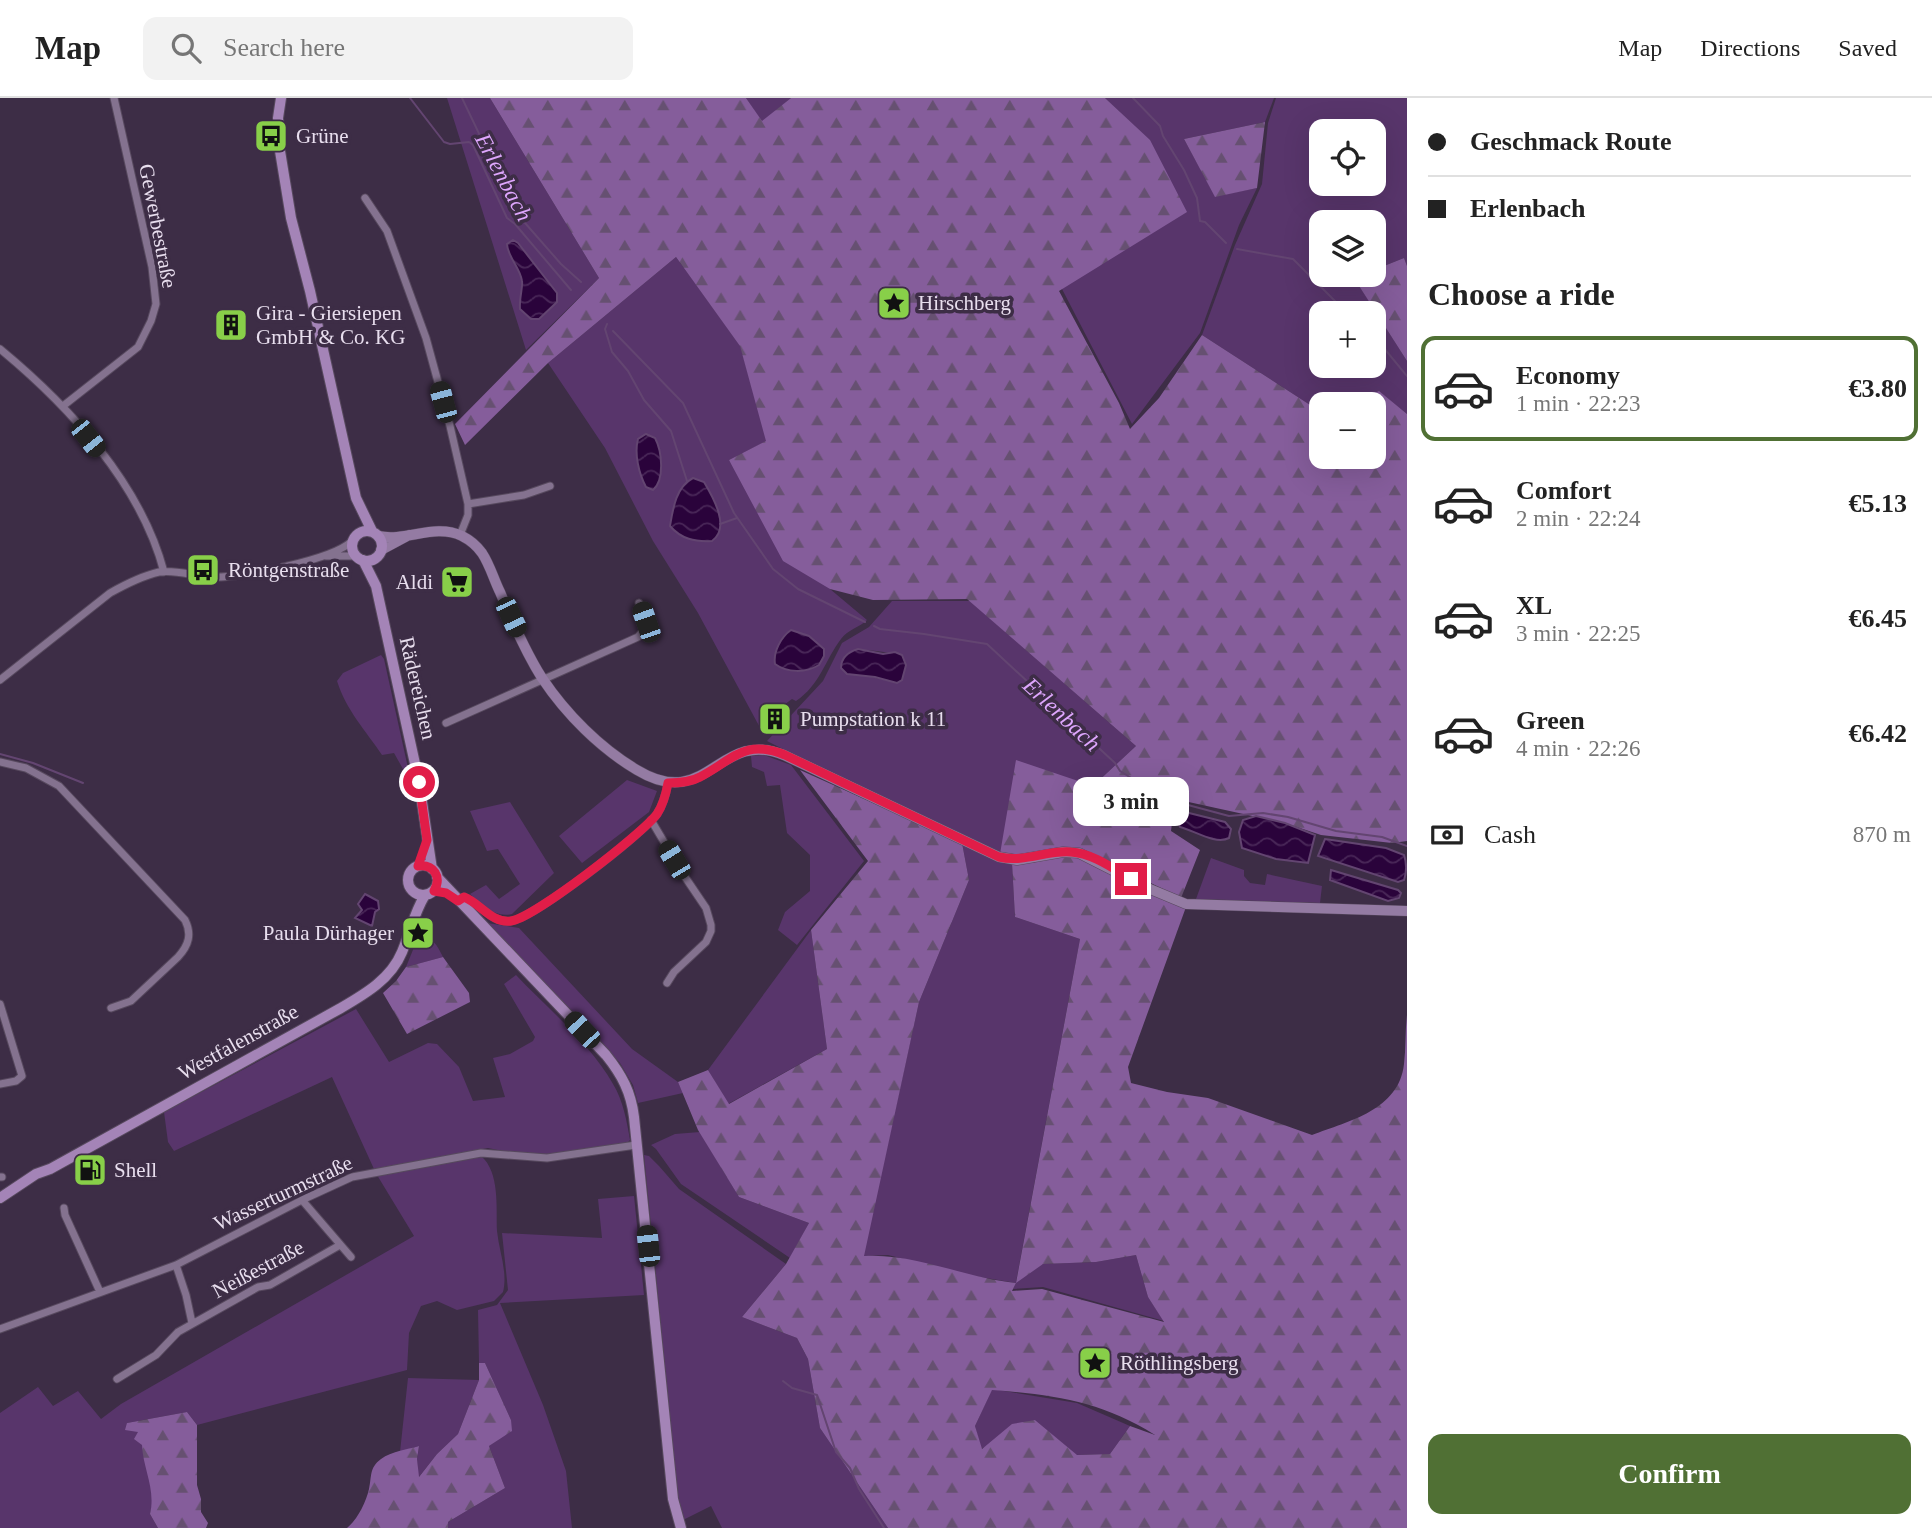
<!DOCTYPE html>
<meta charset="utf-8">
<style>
body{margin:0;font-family:"Times New Roman",serif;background:#f2f2f2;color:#222;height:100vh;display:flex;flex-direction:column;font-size:26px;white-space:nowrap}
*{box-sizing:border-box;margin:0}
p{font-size:23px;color:#767676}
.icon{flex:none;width:38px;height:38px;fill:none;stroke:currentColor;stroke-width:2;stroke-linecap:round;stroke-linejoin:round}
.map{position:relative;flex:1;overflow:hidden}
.panel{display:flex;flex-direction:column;background:#fff;width:525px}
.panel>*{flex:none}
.guide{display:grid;align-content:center;height:154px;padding:0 21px;background:#fff}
.fabs{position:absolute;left:1309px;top:21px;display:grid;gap:14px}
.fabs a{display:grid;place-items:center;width:77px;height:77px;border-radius:14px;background:#fff;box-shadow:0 7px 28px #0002;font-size:35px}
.end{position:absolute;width:32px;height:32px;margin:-16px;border:9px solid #e11d48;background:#fff;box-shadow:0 0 0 4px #fff}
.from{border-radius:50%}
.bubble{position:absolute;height:49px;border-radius:14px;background:#fff;box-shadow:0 7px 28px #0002;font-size:23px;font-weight:700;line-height:49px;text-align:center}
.car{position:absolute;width:21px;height:42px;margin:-21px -10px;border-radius:9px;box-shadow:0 0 5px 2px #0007;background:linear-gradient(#222 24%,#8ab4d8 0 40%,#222 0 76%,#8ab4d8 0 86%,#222 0)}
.guide b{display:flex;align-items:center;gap:24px;height:66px;font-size:26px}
.guide b+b{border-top:2px solid #e0e0e0}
.guide i{width:18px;height:18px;background:#222}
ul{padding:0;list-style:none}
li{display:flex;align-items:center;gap:21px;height:105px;margin:0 14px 10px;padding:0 7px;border:4px solid transparent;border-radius:14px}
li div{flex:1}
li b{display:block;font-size:26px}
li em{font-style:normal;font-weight:700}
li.on{border-color:#507034}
li>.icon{width:63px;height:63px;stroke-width:1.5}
h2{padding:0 21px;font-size:32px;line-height:84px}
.pay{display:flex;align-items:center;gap:18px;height:77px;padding:0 21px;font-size:26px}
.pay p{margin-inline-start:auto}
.primary-button{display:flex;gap:14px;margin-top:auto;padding:14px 21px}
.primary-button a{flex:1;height:80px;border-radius:14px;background:#507034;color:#fff;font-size:28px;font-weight:700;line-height:80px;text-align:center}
header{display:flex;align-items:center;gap:42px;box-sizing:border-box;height:98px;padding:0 35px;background:#fff;border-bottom:2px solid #e0e0e0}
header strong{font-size:33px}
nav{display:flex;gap:38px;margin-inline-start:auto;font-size:24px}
.search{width:490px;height:63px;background:#f2f2f2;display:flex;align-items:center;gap:18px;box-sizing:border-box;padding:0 24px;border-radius:14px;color:#767676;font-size:26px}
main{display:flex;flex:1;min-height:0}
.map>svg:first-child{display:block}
.grass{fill:#58356b;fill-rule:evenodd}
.forest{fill:url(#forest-firs);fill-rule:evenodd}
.water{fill:url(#water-waves);stroke:#634571;stroke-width:2}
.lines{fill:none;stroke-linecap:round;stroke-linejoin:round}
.stream{stroke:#634571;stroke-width:2}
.street-casing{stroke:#57495e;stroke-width:9}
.secondary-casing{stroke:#57495e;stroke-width:11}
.primary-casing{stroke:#57495e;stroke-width:12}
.street{stroke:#84728f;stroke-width:7}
.secondary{stroke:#947ba3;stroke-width:10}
.primary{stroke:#a484b7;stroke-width:10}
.route{stroke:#e11d48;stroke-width:9}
.labels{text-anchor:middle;stroke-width:7;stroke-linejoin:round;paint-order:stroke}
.poi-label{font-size:21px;fill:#e8deee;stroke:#3d2d46;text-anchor:start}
.street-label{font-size:21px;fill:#e8deee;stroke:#3d2d46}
.water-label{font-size:23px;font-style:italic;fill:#dea6fd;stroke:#3d2d46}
</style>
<header>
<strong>Map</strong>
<div class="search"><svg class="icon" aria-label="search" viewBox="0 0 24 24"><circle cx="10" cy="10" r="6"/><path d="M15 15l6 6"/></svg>Search here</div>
<nav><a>Map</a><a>Directions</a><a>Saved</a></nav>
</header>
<main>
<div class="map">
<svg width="1407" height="1430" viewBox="0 0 1407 1430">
<defs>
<pattern id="forest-firs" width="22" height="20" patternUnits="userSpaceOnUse" patternTransform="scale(1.75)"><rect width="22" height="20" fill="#855d9b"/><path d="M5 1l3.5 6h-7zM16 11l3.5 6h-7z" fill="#665071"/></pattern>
<pattern id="water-waves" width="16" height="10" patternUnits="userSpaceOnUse" patternTransform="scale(1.75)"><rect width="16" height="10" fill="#2a033b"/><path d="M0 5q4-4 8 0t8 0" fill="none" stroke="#492758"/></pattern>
</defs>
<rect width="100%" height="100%" fill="#3d2d46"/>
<path class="grass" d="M447,0H490L599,180L526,252Z
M746,0H791L762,24Z
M1105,0H1274L1265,24L1184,41L1215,98L1257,90L1239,127L1200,235L1132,326L1062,191L1150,43Z
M1276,0H1407V168L1404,160L1374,172V124H1321V177H1363L1355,181L1407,263V316L1379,294L1352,306H1321V314L1202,237L1235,147L1262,86L1268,25ZM1321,33H1374V86H1321ZM1321,215H1374V268H1321Z
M676,159L740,247L767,343L729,362L830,491L867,522C860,529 847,532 841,541C825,562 820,587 796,603L792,601L777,612L781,619L764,637L698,515L653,443L605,350L548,265ZM704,384L718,415L670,428L676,402L683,387Z
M892,503H970L1136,648L1093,688L1000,756L836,678L767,643L823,583L842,545L869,529ZM868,552L892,555L906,564L904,575L900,584C884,584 869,576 852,577L841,565L845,557Z
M381,557L384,561L408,670L403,671L394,655L382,657C366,633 346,612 337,583L343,575Z
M764,657L791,667L864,763L797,847L778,832L785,814L810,793V757L787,735L780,687L767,688L764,674L752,669L751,658Z
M627,682L657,693L649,714L582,765L559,738Z
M510,704L554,775L512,816C494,820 482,807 470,796L486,787L499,801L520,786L498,751L487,753L470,713Z
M962,745L1012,765L1015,819L1080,841L1016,1184L1042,1166L1096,1164L1136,1157L1148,1199L1164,1223L1043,1189L1013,1191L1016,1185L968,1177L888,1157L863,1158L919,904L969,782Z
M1211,760L1244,772V778L1250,785L1265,787L1267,776L1322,788L1320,805L1196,801Z
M487,825L519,830L632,951L678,984L683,995L638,1005L633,987L620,965Z
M811,832L827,951L728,1006L708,972Z
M419,837C433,839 437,847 443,859L406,869Z
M516,877C548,911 590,945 613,986C623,1002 627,1024 630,1042L627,1045L551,1057H522L488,1050L374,1071L332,979L174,1053L168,1044L164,1014L356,911L389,964L428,945L437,946L459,969L473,1003L505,999L493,960L510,956L533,943L535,939L504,886Z
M700,1034L739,1099L809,1125L790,1160L681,1086L656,1051L651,1047L675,1036Z
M644,1057L649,1058L659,1068L679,1091L786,1166L742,1219L797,1240L808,1261L820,1330L888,1430H722L711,1408L683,1422L678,1399Z
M481,1058C500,1074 496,1110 497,1133C499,1153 508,1174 503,1194L494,1203L457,1212L437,1203L421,1208L409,1235L407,1272L197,1327L187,1314L127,1325L138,1334L142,1347L152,1388L153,1404L150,1416L158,1430H0V1315L38,1289L53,1308L78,1293L101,1321L121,1306L414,1138L377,1077Z
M634,1098L644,1197L500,1205L543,1307L566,1373L572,1430H448V1424L505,1390L489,1348L499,1341L511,1322L485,1265H479L478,1212L497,1207L508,1192L502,1135L602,1140L598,1101Z
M408,1280L479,1282L458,1336L437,1356L418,1380L417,1361L419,1348L400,1354Z
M992,1291L1077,1305L1130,1328L1110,1356L1076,1357L1035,1322L981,1351L975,1328Z"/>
<path class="forest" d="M490,0H746L762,23L791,0H1105L1150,42L1187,114L1059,193L1119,305L1130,331L1159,300L1202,237L1321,314V359H1374V306H1352L1379,293L1407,316V743L1392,745L1321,737L1285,725L1184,703L1173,716L1171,733L1200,752L1181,800L1088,754L1076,751L1021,759L1000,756L1016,662L1093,688L1136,648L967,501L873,502L830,491L783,463L729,362L766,343L740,248L676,159L548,265L465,347L455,326L599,180Z
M1265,24L1257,90L1215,99L1184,41Z
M1404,160L1407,168V263L1354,180L1363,177H1374V172Z
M800,672L962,745L969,782L919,904L864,1158C915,1155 965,1180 1016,1185L1080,841L1015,819L1012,765L1072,758L1088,762L1186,809L1128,969L1131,985L1167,994L1208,1000L1312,1037C1349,1023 1399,1012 1404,966C1406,950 1405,934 1407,917V1430H888L820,1330L808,1261L797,1240L742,1219L786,1166L809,1125L739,1099L698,1032L678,984L708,972L729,1006L827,951L811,832L868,763ZM1136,1157L1148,1199L1164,1224L1042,1191L1012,1193L1016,1185L1043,1166L1096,1164ZM992,1292C1054,1297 1101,1303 1155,1337L1130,1328L1110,1356L1077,1357L1035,1322L1012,1326L982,1351L975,1328Z
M443,859L469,895L470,904L407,936L383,895L396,883L406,869Z
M479,1265H485L511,1322L512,1333L489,1348L505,1390L448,1424V1430H347C358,1421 366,1404 369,1391C372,1378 369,1370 381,1361C392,1353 406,1352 419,1348L417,1361L419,1379L437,1356L458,1336L479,1282Z
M187,1314L197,1327V1387L201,1401V1414L208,1425L206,1430H158L150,1416C156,1391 143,1371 142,1347L134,1341L138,1334L125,1332L127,1325Z"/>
<path class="water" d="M513,142L518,145L557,195V204L539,221H531L520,211C519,201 523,189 522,183C520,169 508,160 507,146Z
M646,336L655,340C662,353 665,382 653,392L646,389C639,376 634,356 638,341Z
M693,380L704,384C713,399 731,430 712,443C695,444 681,441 670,428C673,410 676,389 693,380Z
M791,532L809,538L824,551V558L819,567C806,575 787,575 775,566C773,554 781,539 791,532Z
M858,551L883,556L895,554L902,557L906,567L902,582L897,585L875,579L847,576L841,570C841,559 848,554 858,551Z
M1181,713L1225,724L1231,731L1229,740C1216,747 1195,733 1180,729L1175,714Z
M1256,718L1285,725L1315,737L1308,765L1276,761L1242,750L1239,734L1243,722Z
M1325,741L1386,750L1404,757C1407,766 1407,773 1404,782L1398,784L1318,758Z
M1331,772L1398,792L1401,795L1399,800L1388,803L1330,782Z
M365,796L378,803L379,811L375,814L372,828L355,820L362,812L358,806Z"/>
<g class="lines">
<path class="stream" d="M410,0L444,44L450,46L469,44L473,47L507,120L515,126L571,192
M462,0L518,117L561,166L581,184
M1133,0L1160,28L1163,38L1184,72L1197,100L1200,123L1205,124L1226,145
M1237,151L1293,161L1347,215
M607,226L605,231L612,254L628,273L644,302L671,333L687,383
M613,233L683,305L734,415L773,471L798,491L865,524
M1374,238L1407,278
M720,426L737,420
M874,528L880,531L924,536L987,546L1115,665L1120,673L1136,683L1156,703L1188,707L1229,718L1263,715L1288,719L1336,733L1382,739L1407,748
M0,656L33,665L83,685
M783,1283L792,1290L817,1297L836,1354L850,1370L859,1391L884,1430"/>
<defs>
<path id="street" d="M365,100L387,133L426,240L450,328L468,406V417L460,437
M0,251C69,308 141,386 164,474
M63,308L138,249L151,223L156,206L152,169L114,0
M468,406L524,397L550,388
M326,458H355
M0,582L110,495C126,486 142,478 159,474C176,471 196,479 213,479C241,480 333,462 352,443
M446,625L638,539L646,529L639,505
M0,664L26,670L59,688L185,822C192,836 189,847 178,859L131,903L111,910
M651,722L683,776L706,810L711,827V833L706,844L674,874L667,885
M458,803L464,799C480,805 492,826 511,823C534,820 642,737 657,716C663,707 666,696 668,685
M0,906L22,978L16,983L0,986
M0,1079H2
M302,1102L351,1159
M64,1110L65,1117L100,1194
M176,1167L186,1197L192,1225
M0,1231L176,1167L302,1102L352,1079L481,1055L547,1060L636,1047
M117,1281L156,1257L178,1234L258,1189L270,1187L340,1147"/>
<path id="secondary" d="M378,438C407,444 434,425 462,438C470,442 477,448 482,455C490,467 494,482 500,494C512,523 525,553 542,580C566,616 600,650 637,672C708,715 718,630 784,657L999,759L1017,762L1063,754L1079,755L1150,791L1186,806L1407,813
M381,452L409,437"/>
<path id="primary" d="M281,0L278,20L280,53L291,120L310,193L356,400L372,433
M352 448a15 15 0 1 1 30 0a15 15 0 1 1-30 0Z
M363,462L376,488L419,684L432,771
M408 782a15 15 0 1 1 30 0a15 15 0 1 1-30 0Z
M437,779L606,957C622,977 631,994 634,1019L673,1401L681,1430
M0,1100L36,1076L50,1071L341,910C365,896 391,881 402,854C410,835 414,815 425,797"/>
</defs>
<use href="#street" class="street-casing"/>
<use href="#secondary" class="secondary-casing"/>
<use href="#primary" class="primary-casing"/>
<use href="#street" class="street"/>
<use href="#secondary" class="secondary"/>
<use href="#primary" class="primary"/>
</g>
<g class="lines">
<path class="route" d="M419,684L427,742L418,768C434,766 442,779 434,793L446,795L458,803L464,799C480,805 492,826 511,823C534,820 642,736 657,716C663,707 666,696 668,685C678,685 691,684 700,679C733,662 744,640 785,657L999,759C1025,765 1046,752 1071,754C1092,755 1114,771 1131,781"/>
</g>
<defs>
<symbol id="bus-square" viewBox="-11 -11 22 22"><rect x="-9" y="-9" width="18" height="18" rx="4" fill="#88cf49" stroke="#3d2d46"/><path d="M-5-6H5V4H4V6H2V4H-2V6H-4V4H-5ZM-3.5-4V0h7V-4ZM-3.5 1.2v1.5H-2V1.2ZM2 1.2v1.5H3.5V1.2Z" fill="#111"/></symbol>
<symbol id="sight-square" viewBox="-11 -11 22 22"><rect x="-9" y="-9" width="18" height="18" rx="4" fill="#88cf49" stroke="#3d2d46"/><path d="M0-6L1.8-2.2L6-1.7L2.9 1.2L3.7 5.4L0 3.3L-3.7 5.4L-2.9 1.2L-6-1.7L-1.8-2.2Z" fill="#111"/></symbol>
<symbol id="building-square" viewBox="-11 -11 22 22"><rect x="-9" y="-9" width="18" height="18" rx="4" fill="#88cf49" stroke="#3d2d46"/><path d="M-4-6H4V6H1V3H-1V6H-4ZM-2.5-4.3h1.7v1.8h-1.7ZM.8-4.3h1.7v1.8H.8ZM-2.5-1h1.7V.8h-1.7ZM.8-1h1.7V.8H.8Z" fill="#111"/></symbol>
<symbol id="supermarket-square" viewBox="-11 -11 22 22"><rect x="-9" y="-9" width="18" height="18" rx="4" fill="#88cf49" stroke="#3d2d46"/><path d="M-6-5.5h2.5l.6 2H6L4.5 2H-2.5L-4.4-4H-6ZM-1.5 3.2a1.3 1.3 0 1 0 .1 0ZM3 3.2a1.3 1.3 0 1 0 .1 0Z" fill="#111"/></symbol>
<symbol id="fuel-square" viewBox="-11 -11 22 22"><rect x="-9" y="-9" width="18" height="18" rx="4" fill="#88cf49" stroke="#3d2d46"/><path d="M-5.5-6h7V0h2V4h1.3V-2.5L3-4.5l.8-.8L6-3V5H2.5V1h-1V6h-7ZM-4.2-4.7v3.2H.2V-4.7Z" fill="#111"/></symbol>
</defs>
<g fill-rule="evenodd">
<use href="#bus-square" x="252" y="19" width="38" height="38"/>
<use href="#sight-square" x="875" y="186" width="38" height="38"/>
<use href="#building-square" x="212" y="208" width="38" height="38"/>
<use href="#bus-square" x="184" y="453" width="38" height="38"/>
<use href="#supermarket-square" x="438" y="465" width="38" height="38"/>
<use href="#building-square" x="756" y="602" width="38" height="38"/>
<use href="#sight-square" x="399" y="816" width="38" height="38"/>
<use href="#fuel-square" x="71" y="1053" width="38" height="38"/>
<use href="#sight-square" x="1076" y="1246" width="38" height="38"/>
</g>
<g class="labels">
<g class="poi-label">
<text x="296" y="45">Grüne</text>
<text x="918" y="212">Hirschberg</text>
<text x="256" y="222">Gira - Giersiepen<tspan x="256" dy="24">GmbH &amp; Co. KG</tspan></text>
<text x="228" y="479">Röntgenstraße</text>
<text x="433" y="491" text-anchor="end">Aldi</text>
<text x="800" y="628">Pumpstation k 11</text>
<text x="394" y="842" text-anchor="end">Paula Dürhager</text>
<text x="114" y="1079">Shell</text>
<text x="1120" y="1272">Röthlingsberg</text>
</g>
<g class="street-label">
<text transform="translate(158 128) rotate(79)" y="7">Gewerbestraße</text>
<text transform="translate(418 590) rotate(77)" y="7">Rädereichen</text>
<text transform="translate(238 944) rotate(-29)" y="7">Westfalenstraße</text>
<text transform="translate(283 1095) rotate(-25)" y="7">Wasserturmstraße</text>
<text transform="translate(258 1171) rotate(-28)" y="7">Neißestraße</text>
</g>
<g class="water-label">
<text transform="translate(504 79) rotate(62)" y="8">Erlenbach</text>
<text transform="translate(1062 616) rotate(43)" y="8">Erlenbach</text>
</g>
</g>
</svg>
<div class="fabs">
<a><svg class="icon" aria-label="locate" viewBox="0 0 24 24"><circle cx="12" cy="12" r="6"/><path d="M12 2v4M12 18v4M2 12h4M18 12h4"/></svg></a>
<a><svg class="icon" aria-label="layers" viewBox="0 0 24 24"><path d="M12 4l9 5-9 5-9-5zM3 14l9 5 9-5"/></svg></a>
<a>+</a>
<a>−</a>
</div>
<i class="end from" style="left:419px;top:684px"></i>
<i class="end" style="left:1131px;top:781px"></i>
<div class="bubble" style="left:1073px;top:679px;width:116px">3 min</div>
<i class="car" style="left:443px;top:304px;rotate:345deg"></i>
<i class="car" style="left:88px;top:340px;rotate:142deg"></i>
<i class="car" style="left:511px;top:519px;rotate:155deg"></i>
<i class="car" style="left:646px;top:524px;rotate:341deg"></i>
<i class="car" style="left:674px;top:762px;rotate:329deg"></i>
<i class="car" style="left:582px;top:932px;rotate:317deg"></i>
<i class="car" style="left:648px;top:1148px;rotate:354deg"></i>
</div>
<section class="panel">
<div class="guide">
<b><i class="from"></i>Geschmack Route</b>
<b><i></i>Erlenbach</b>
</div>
<h2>Choose a ride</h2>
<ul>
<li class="on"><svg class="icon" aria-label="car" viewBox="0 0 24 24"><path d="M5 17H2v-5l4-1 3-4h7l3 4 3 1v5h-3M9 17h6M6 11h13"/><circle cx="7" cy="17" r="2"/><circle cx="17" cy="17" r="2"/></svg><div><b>Economy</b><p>1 min · 22:23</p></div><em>€3.80</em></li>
<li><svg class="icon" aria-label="car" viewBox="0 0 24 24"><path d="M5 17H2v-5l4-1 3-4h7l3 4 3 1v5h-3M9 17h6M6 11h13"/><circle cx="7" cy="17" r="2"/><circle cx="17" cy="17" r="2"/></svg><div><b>Comfort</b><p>2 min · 22:24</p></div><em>€5.13</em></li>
<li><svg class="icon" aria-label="car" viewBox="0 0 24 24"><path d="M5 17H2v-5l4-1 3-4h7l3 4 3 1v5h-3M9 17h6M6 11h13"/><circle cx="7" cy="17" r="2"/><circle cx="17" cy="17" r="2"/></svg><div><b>XL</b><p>3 min · 22:25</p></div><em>€6.45</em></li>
<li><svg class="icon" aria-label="car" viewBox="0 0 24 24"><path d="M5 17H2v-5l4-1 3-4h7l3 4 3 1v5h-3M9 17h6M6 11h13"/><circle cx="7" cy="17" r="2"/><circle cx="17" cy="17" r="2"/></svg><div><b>Green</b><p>4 min · 22:26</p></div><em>€6.42</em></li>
</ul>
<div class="pay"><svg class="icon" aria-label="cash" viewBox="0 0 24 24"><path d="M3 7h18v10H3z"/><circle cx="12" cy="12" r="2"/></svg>Cash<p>870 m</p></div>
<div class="primary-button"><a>Confirm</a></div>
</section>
</main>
